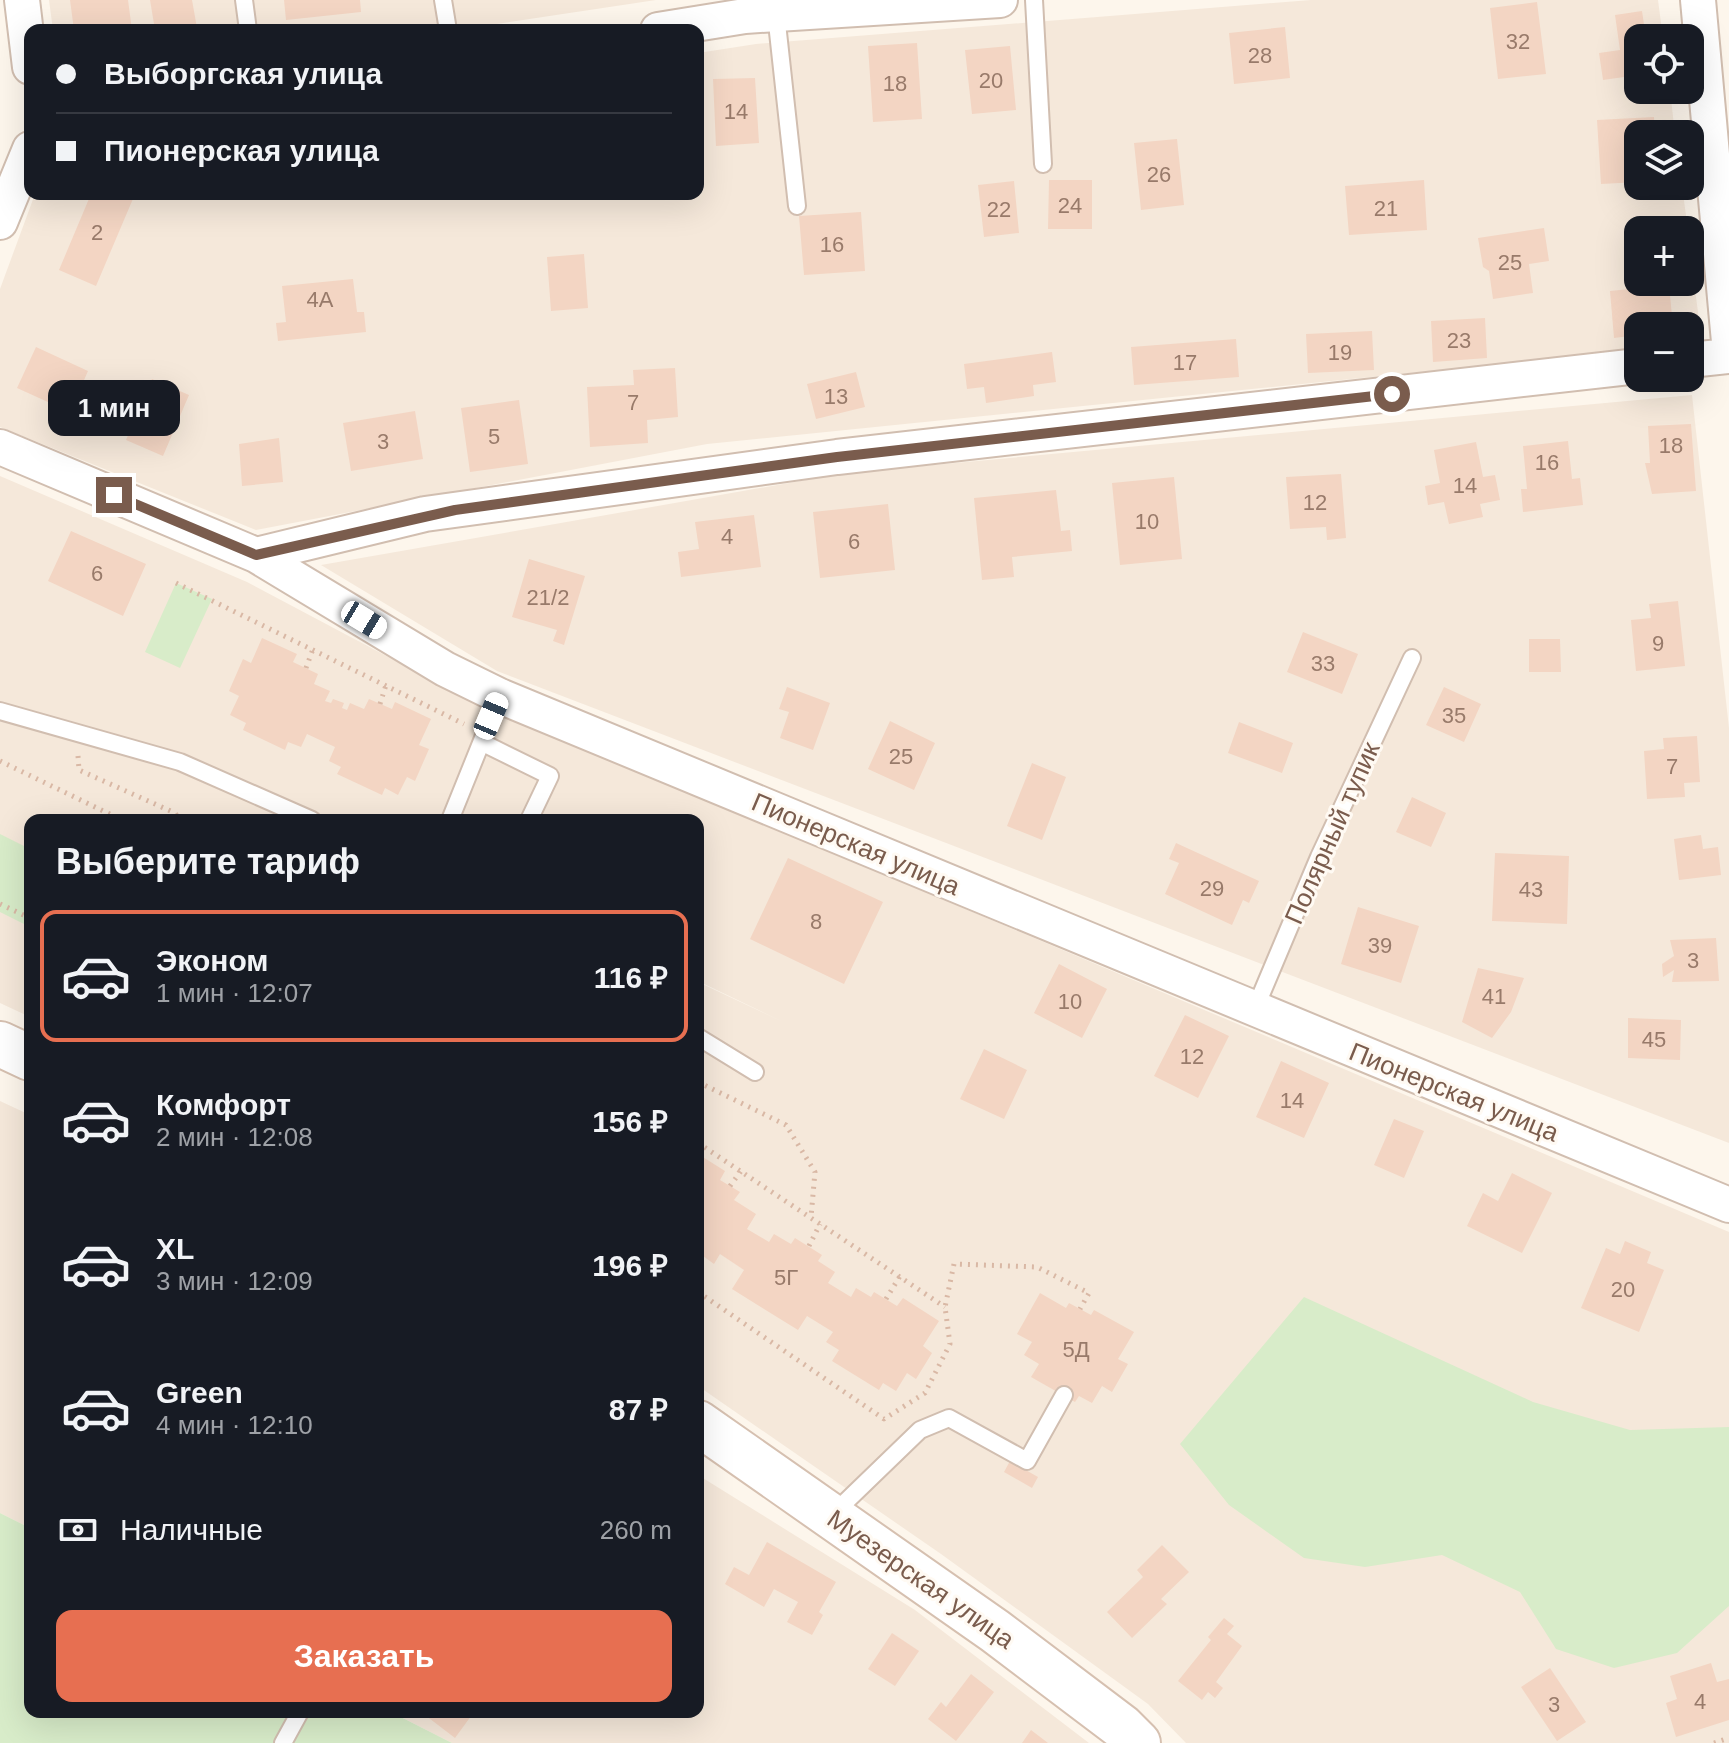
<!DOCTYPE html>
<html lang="ru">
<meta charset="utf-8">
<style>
body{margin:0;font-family:Arial,sans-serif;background:#242831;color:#f1f3f6;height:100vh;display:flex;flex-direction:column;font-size:30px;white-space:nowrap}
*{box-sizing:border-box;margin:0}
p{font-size:26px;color:#9ea1a6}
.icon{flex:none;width:44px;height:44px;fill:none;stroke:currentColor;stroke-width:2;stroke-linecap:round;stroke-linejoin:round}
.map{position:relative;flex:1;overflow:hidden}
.sheet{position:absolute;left:24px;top:814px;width:680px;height:904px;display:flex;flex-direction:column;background:#171b24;border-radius:16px;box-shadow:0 8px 32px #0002}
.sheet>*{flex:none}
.top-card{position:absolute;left:24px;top:24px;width:680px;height:176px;border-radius:16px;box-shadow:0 8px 32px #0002;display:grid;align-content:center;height:176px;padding:0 32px;background:#171b24}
.buttons{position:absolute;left:1624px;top:24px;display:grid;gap:16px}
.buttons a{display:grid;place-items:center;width:80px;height:80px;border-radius:16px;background:#171b24;box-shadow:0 8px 32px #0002;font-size:40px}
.end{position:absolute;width:36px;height:36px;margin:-18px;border:10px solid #7a5c4d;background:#fff;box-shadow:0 0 0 4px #fff}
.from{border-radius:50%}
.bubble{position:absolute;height:56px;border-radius:16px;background:#171b24;box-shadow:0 8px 32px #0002;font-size:26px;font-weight:600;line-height:56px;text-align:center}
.car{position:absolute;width:24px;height:48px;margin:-24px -12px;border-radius:10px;box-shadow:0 0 6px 2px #0007;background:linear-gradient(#fff 24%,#345 0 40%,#fff 0 76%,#345 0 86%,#fff 0)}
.top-card b{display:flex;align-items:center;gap:28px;height:76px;font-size:30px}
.top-card b+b{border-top:2px solid #363941}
.top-card i{width:20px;height:20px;background:#f1f3f6}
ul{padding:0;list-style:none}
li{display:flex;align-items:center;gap:24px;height:132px;margin:0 16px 12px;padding:0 16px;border:4px solid transparent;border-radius:16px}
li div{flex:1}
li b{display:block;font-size:30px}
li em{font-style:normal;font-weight:600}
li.active{border-color:#e76f51}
li>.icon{width:72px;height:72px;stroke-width:1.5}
h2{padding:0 32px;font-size:36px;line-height:96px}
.pay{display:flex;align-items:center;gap:20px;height:88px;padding:0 32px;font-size:30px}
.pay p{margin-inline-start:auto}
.action{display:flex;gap:16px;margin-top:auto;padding:16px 32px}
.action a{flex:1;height:92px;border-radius:16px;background:#e76f51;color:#fff;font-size:32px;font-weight:600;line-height:92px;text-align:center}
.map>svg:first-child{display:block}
.residential{fill:#f5e8da}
.green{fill:#d8ecc9}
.building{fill:#f3d5c3}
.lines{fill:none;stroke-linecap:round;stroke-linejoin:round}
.service-casing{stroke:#d1beb0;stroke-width:20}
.minor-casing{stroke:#d1beb0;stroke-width:38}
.secondary-casing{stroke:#d6c0b0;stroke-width:48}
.path{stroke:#d9b8a5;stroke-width:5;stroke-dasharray:2 6;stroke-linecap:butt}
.service{stroke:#fff;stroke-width:16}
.minor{stroke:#fff;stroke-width:34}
.secondary{stroke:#fff;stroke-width:44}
.route{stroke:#7a5c4d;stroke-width:10}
.labels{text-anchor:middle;stroke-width:6;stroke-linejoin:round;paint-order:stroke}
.number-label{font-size:22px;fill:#987a6a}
.street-label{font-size:26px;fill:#7a5c4d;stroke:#fffaf3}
</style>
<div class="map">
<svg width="1729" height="1743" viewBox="0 0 1729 1743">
<rect width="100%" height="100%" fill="#fdf6ec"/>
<path class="residential" d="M49,0H656L457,30H53Z
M1311,0H1658L1663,38H1638V90H1670L1675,134H1638V186H1682L1688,230H1638V282H1690V249L1702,344L1690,345V326H1638V350L707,444L256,530L0,427V289L35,194H698V53L756,44Z
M1692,395L1729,728V1143L497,671L321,565L846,473Z
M0,476L247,582L460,695L1729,1232V1743H1186L1148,1704L941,1554L698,1386V982L783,1022L698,981V820H30V1017L0,1003Z
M0,1101L30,1115V1528L0,1513Z
M698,1475L915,1610L1089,1743H452L391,1712H698Z"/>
<path class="green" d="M176,583L212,599L180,668L145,652Z
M0,834L30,849V927L0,912Z
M1304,1297L1533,1402L1630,1430L1729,1427V1606L1677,1653L1614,1668L1556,1649L1520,1592L1442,1555L1365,1567L1304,1558L1229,1505L1180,1444Z
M0,1513L30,1528V1712H391L452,1743H0Z"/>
<path class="building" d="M70,0H128L132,30H74Z
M150,0H192L197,28L155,30Z
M284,0H360L361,12L286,20Z
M1537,2L1546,74L1498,79L1490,8Z
M1642,11L1646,38H1638V75L1603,80L1599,53L1620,50L1615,15Z
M1285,27L1290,78L1234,84L1229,33Z
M917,43L922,119L873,122L868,46Z
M1010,46L1016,110L972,114L965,50Z
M755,78L759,143L716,146L713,79Z
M1654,117L1655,134H1638V182L1601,184L1597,120Z
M1177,139L1184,205L1141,210L1134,143Z
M1049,180H1092V229H1048Z
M1424,180L1427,230L1349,235L1345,186Z
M1014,181L1019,233L984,237L978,185Z
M91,194H135L96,286L59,270Z
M861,212L865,271L804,275L799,216Z
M1544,228L1549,261L1529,264L1533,293L1493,299L1489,271L1483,267L1478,238Z
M584,254L588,308L551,311L547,257Z
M353,279L357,312H364L366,332L278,341L276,323L286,322L282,286Z
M1669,285L1673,326H1638V335L1614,338L1610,291Z
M1485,318L1487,358L1433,362L1431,321Z
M1372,331L1374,370L1308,373L1306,334Z
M1236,339L1239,377L1134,385L1131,347Z
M36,347L88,371L70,412L17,388Z
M1052,352L1056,382L1033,385L1034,396L986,403L984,387L967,389L964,364Z
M675,368L678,417L647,420L648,443L590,447L587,387L634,385L633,370Z
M856,372L865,407L816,419L807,384Z
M152,379L189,395L163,456L126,440Z
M519,400L528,464L470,472L461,408Z
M415,411L423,459L351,471L343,423Z
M1691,424L1696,491L1652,494L1645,463H1650L1648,426Z
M279,438L283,482L242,486L239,444Z
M1568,441L1572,479L1580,478L1583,505L1523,512L1521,489H1527L1523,446Z
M1476,442L1483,477L1495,475L1500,500L1480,504L1483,517L1449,524L1444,502L1428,505L1425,486L1440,483L1434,450Z
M1341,474L1346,538L1327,540L1326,527L1290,529L1286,477Z
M1174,477L1182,559L1120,565L1112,483Z
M1056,490L1061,531L1070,530L1072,551L1012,557L1014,577L982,580L974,498Z
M888,504L895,570L820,578L813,512Z
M754,515L761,567L681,577L678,552L699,549L695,522Z
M71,531L146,564L123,616L48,581Z
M529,559L585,576L564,645L553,641L557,630L512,617Z
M1678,601L1685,666L1636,671L1631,620L1651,618L1649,604Z
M1303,632L1358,654L1342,694L1287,672Z
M262,638L297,654L293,662L318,674L314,684L330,691L325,701L331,703L333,699L344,703L342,708L347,710L350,703L364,709L369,699L392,709L395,702L431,719L419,745L429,749L415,781L407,777L398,795L385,788L382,795L337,774L341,767L329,761L335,747L307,734L301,747L288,742L285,750L243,730L246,723L230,715L239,696L229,691L243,659L251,663Z
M1529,639H1560L1561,672H1529Z
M787,687L830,703L813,750L780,738L789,712L779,709Z
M1444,687L1481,704L1464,742L1426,725Z
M890,721L935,743L914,790L868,769Z
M1239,722L1293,743L1282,773L1228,753Z
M1697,736L1700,782L1684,783L1685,797L1647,799L1644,751L1664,749L1663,738Z
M1032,763L1066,777L1042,840L1007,826Z
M1412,797L1446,813L1431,847L1396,832Z
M1701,835L1703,849L1718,847L1721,875L1679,880L1674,839Z
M1176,843L1259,881L1249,903L1243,900L1232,925L1165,894L1179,863L1169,859Z
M1495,853L1569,856L1567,924L1492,921Z
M788,858L883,902L844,984L750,939Z
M1358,907L1419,926L1401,983L1341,964Z
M1716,938L1719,981L1672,982L1674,970L1663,977L1662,964L1674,956L1670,940Z
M1059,964L1107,989L1082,1038L1034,1013Z
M1478,968L1524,978L1511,1012L1492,1038L1462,1022Z
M1185,1015L1229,1036L1198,1098L1154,1076Z
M1628,1018L1681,1020L1680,1060L1628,1058Z
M984,1049L1027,1070L1004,1119L960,1099Z
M1281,1061L1329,1083L1304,1138L1256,1117Z
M1394,1119L1424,1131L1404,1178L1374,1165Z
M698,1154L725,1171L720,1180L740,1192L734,1200L756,1214L747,1229L769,1242L774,1234L791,1244L795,1238L822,1255L818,1261L835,1272L828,1283L851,1297L856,1288L871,1297L874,1292L897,1306L903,1298L939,1321L923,1346L932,1353L916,1379L907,1373L896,1391L883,1383L879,1390L832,1361L839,1350L826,1342L833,1332L807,1316L798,1330L732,1289L744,1270L720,1254L714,1264L703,1256L698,1264Z
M1512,1173L1552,1193L1522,1253L1467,1226L1483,1193L1498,1201Z
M1625,1241L1651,1252L1647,1263L1664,1270L1639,1332L1581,1308L1606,1248L1620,1254Z
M1040,1293L1066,1308L1069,1303L1091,1315L1094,1310L1134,1332L1118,1359L1128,1364L1112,1392L1102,1386L1092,1403L1079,1396L1075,1402L1031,1377L1039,1364L1024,1355L1032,1342L1017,1334Z
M1010,1461L1038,1477L1032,1488L1004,1472Z
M767,1542L836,1582L819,1612L823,1615L812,1635L787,1622L798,1602L774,1589L764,1607L725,1584L734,1567L749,1575Z
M1162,1545L1189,1572L1161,1599L1167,1604L1132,1638L1107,1612L1143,1577L1137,1570Z
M1224,1618L1234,1626L1227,1634L1242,1646L1216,1682L1223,1688L1215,1698L1208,1692L1202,1700L1178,1681L1211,1640L1208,1637Z
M892,1633L919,1651L895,1686L868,1669Z
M1711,1663L1717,1682L1729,1679V1720L1676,1737L1666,1703L1677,1699L1670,1676Z
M1550,1668L1586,1722L1557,1741L1521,1687Z
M971,1674L994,1692L956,1741L928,1719L941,1702L946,1707Z
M421,1712H474L455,1738Z
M1031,1730L1048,1743H1022Z"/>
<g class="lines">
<defs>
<path id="service" d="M244,0L248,30
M443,0L448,30
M1034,0L1043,164
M776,14L797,206
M0,711L180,762L312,820
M483,743L550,776L529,820
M450,820L500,696
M1255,1009L1319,857L1412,658
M698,1037L755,1072
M832,1515L920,1430L949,1418L1027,1461L1064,1395
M283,1743L300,1712"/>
<path id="minor" d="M22,0L30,67
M1698,0L1729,342
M658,30L745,16L1000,0
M0,222L30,149
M1690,360L1729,356
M0,447L256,555L445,669L500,696L1729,1205
M256,555L425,514L837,457L1638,366"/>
<path id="secondary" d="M0,1044L30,1058
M698,1423L995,1631L1122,1727L1138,1743"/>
</defs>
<use href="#service" class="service-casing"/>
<use href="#minor" class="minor-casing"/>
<use href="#secondary" class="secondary-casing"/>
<path class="path" d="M176,583L464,724
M306,668L313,649
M380,704L386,685
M78,756L79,770L175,813L180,820
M0,761L122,820
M0,904L30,918
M698,1082L786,1125L815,1172L811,1217
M698,1143L945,1307
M730,1186L741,1171
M809,1246L820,1224
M698,1292L884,1419L925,1393L950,1344L945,1307L954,1264L1037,1267L1089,1293L1080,1309
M886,1299L900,1276
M1714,1743L1729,1738"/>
<use href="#service" class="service"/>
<use href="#minor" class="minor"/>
<use href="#secondary" class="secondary"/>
</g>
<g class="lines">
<path class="route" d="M114,495L256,555L455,510L837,457L1392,394"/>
</g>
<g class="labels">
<g class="number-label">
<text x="1518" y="49">32</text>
<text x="1260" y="63">28</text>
<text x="991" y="88">20</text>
<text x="895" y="91">18</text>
<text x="736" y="119">14</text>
<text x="1159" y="182">26</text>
<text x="1070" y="213">24</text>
<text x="1386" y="216">21</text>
<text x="999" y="217">22</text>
<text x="97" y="240">2</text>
<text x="832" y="252">16</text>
<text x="1510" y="270">25</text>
<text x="320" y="307">4А</text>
<text x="1459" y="348">23</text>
<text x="1340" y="360">19</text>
<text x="1185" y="370">17</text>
<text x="836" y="404">13</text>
<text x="633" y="410">7</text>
<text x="494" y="444">5</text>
<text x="383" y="449">3</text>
<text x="1671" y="453">18</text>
<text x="1547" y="470">16</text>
<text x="1465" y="493">14</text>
<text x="1315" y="510">12</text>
<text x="1147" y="529">10</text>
<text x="727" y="544">4</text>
<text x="854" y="549">6</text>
<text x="97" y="581">6</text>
<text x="548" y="605">21/2</text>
<text x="1658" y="651">9</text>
<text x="1323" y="671">33</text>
<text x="1454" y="723">35</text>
<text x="901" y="764">25</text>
<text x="1672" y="774">7</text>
<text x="1212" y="896">29</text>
<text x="1531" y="897">43</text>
<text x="816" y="929">8</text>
<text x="1380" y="953">39</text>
<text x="1693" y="968">3</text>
<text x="1494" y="1004">41</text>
<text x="1070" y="1009">10</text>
<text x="1654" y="1047">45</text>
<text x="1192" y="1064">12</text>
<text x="1292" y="1108">14</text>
<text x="786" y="1285">5Г</text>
<text x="1623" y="1297">20</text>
<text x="1076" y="1357">5Д</text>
<text x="1700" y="1709">4</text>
<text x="1554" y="1712">3</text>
</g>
<g class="street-label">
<text transform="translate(1332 833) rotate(-66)" y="9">Полярный тупик</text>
<text transform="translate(856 844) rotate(23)" y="9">Пионерская улица</text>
<text transform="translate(1454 1092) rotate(22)" y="9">Пионерская улица</text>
<text transform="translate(921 1579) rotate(35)" y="9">Муезерская улица</text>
</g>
</g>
</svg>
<div class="buttons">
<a><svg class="icon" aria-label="locate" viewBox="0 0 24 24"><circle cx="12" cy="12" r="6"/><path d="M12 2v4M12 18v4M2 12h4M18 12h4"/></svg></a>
<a><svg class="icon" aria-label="layers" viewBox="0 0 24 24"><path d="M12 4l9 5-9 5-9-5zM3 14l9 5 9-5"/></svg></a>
<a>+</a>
<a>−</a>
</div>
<i class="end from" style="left:1392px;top:394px"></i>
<i class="end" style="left:114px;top:495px"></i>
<div class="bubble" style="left:48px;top:380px;width:132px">1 мин</div>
<i class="car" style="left:364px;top:620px;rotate:121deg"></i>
<i class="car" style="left:491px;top:716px;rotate:23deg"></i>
<div class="top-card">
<b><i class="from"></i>Выборгская улица</b>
<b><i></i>Пионерская улица</b>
</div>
<section class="sheet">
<h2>Выберите тариф</h2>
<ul>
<li class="active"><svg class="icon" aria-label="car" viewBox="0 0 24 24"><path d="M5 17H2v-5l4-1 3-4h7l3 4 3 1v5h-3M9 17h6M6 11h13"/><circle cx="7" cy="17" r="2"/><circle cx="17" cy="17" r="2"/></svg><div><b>Эконом</b><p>1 мин · 12:07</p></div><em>116 ₽</em></li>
<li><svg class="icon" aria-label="car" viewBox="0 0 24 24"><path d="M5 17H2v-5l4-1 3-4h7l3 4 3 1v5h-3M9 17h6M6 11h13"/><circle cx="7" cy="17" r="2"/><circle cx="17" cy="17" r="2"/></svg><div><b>Комфорт</b><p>2 мин · 12:08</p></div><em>156 ₽</em></li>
<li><svg class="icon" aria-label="car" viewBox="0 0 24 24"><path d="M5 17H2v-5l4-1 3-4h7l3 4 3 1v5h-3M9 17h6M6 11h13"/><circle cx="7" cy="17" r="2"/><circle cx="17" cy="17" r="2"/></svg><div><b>XL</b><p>3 мин · 12:09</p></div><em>196 ₽</em></li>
<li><svg class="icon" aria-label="car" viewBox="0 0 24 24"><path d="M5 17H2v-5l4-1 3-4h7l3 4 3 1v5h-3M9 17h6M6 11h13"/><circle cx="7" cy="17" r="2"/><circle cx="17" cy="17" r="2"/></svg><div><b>Green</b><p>4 мин · 12:10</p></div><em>87 ₽</em></li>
</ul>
<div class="pay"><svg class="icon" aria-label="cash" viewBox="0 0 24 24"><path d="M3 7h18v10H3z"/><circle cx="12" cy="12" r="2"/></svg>Наличные<p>260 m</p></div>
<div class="action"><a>Заказать</a></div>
</section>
</div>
